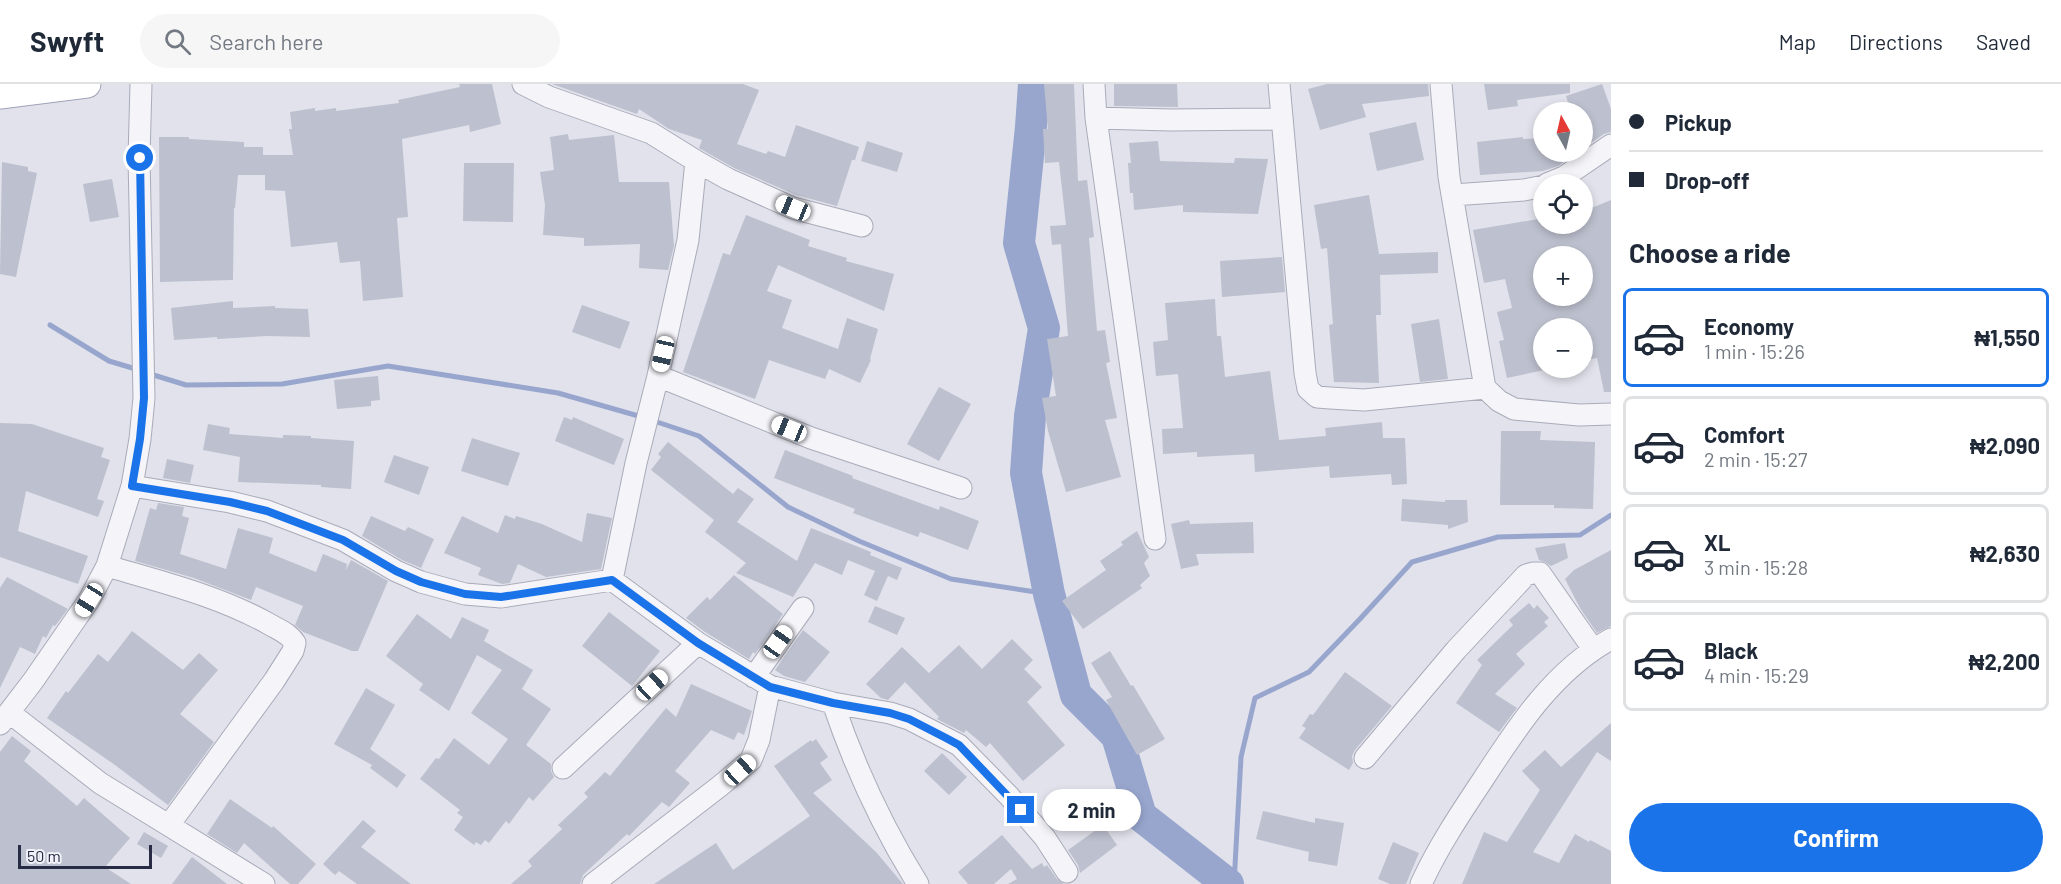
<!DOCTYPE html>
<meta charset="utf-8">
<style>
body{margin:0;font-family:Barlow,sans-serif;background:#f6f6f7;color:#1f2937;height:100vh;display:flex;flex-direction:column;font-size:22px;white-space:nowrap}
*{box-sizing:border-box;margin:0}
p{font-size:20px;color:#747a83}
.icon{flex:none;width:33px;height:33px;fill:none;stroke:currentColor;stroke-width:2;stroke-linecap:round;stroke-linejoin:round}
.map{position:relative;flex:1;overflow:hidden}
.sheet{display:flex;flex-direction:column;background:#fff;width:450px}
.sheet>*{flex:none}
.hud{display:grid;align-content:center;height:132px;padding:0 18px;background:#fff}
.needle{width:39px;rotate:352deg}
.tools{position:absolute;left:1533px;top:18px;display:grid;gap:12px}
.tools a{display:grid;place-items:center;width:60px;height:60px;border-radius:50%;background:#fff;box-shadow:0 3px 9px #0003;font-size:30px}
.scale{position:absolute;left:18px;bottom:15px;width:134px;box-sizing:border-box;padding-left:6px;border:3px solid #272b44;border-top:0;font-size:16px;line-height:21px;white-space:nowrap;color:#272b44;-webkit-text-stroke:4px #f0f2f8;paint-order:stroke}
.end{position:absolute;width:27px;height:27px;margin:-14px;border:8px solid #1a73e8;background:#fff;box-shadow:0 0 0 3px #fff}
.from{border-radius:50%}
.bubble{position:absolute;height:42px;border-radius:21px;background:#fff;box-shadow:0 3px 9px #0003;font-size:20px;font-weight:700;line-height:42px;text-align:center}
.car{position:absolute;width:18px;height:36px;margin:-18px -9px;border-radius:8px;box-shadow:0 0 4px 2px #0007;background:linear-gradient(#fff 24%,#345 0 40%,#fff 0 76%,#345 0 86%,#fff 0)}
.hud b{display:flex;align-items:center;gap:21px;height:57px;font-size:22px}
.hud b+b{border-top:2px solid #e0e1e3}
.hud i{width:15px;height:15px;background:#1f2937}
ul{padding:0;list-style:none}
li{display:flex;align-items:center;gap:18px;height:99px;margin:0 12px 9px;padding:0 6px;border:3px solid #e0e1e3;border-radius:9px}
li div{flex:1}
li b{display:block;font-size:22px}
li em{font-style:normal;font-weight:700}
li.on{border-color:#1a73e8}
li>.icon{width:54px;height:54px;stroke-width:1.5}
h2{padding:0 18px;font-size:27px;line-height:72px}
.button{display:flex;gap:12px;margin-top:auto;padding:12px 18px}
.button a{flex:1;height:69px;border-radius:36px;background:#1a73e8;color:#fff;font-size:24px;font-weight:700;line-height:69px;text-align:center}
header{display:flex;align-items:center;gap:36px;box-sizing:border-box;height:84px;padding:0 30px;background:#fff;border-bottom:2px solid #e0e1e3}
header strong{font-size:28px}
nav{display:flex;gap:33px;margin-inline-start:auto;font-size:21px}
.search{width:420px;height:54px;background:#f6f6f7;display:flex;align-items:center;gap:15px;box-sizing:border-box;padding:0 21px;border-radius:33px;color:#747a83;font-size:22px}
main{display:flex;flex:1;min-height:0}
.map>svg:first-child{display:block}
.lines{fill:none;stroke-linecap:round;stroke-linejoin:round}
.stream{stroke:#98a6ce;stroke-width:5}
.river{stroke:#98a6ce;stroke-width:32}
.building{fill:#bdc0ce;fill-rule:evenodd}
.minor-casing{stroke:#a9abb9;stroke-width:23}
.major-casing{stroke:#9fa3b8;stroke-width:29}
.minor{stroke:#f4f4f9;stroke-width:21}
.major{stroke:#fff;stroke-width:27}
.route{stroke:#1a73e8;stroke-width:8}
</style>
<header>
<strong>Swyft</strong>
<div class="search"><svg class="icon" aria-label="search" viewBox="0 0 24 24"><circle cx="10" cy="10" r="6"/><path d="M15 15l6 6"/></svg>Search here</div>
<nav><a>Map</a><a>Directions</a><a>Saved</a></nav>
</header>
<main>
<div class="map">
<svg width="1611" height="800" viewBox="0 0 1611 800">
<rect width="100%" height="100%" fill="#e1e2eb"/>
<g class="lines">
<path class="stream" d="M50,241L109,277L139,286
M147,289L186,301L282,300L388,282L558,309L642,333
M651,336L699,352L788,423L859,457L951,495L1049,510
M1234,800L1241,673L1255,614L1309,588L1359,536L1412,478L1498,453L1580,451L1611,431"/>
<path class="river" d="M1034,0L1031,43L1019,159L1044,244L1030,332L1026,389L1049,510L1076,611L1117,652L1141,732L1228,800"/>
</g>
<path class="building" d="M459,0H492L501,40L470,48L469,41L402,55L408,133L397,134L403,213L363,217L360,177L340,179L337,158L291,163L285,107L265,106V91H238L235,124H234L233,196L160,198L159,53H189V55L244,58V63H263V71H293L289,45H292L290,28L315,24V27L336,24V27L399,19L398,16L460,3Z
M552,0H743L759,6L737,60L766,70L768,67L785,73L796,41L859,63L855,76H852L837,122L796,111L734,84L699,64L702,56L669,45L639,25L637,30Z
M1044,0H1074L1078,97L1087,96L1094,153L1089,154L1097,247L1105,246L1110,278L1106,279L1117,334L1105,336L1121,393L1066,408L1048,347L1042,314L1056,312L1047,255L1068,252L1061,160L1052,161L1050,142L1066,141L1059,78L1045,79L1043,45H1048Z
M1114,0H1177L1178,23L1114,22Z
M1327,0H1428L1429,12L1362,20L1366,33L1320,46L1308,5Z
M1484,0H1570V9L1517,16L1518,22L1488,26Z
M1602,0L1611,25V48L1604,50L1582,65V28H1571L1566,12Z
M1416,38L1424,76L1377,87L1369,49Z
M568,50L569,56L614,51L619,98H669L674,162L668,186L639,184L640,160L584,162V154L543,151L545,121L540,88L554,86L550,53Z
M1523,53V55L1544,54V68H1575V70L1558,82L1543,87L1480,91L1477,58Z
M867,57L903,69L897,88L861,77Z
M1158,57L1160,77L1234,79L1235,74L1268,75L1258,130L1183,128V121L1134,126L1133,109H1130L1128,79H1131L1129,59Z
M2,78L28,83V87L37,89L16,193L0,190Z
M464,79H514L513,138L463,137Z
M112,95L119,133L90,138L83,100Z
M1369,111L1379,170L1438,168V189L1380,191L1381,231H1376L1379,299L1334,298L1329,241L1333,240L1327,164L1321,165L1314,121Z
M1611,116V308H1604L1597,274L1582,277V244H1544V286L1507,294L1499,257L1504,256L1497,228L1512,224L1505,195L1484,199L1473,146L1544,134V140H1582V128ZM1544,172H1582V212H1544Z
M746,131L810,156L808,162L847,174L846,177L894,190L884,227L778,181L767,207L792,216L782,244L838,265L847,234L878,245L870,275L871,276L860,299L829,285L825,295L769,276L755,315L683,288L723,169L730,171Z
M1282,173L1285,208L1222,213L1220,177Z
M1215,215L1217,252H1221L1225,293L1270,287L1279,356L1326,352L1325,344L1382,338L1383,354H1405L1407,400L1392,401L1391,390L1330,394L1329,382L1255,388L1254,370L1197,373V368L1163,370L1162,345L1183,344L1178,290L1156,292L1153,258L1168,256L1165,219Z
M233,217V224L275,222V224L308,225L310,253L267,252L217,255V253L174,256L171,224Z
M582,221L630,238L620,265L572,248Z
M1439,235L1448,295L1420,298L1411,240Z
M378,292L380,316L371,317V322L337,325L334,296Z
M939,303L971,320L939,377L907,360Z
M564,333L572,336L573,333L624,355L614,381L555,357Z
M0,339L32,340L104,364L101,373L110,376L97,415L104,417L98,433L26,407L18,447L88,472L78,500L0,473Z
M208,340L230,344L229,350L283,354V351L311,352V354L354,357L351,405L321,403V401L238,398L240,373L203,366Z
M1501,347H1541L1540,356L1595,358L1593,425L1554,424V421H1500Z
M472,354L520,369L508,402L461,387Z
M668,358L733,410L738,404L754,415L737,438L797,477L811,444L871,468L870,471L902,484L897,496L888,492L877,517L864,511L875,487L848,476L842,491L815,479L793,513L736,489L746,479L705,448L714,436L651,386L661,373L658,370Z
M785,366L853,392L852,394L939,426L940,422L979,437L968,466L920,448L918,453L853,429L855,425L774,394Z
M394,371L429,383L419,411L384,398Z
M167,375L194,381L190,399L163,394Z
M1402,415L1445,418V416H1467L1468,438L1448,445V441L1401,437Z
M158,419L184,423L182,432L189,434L180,470L226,485L238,444L273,454L269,469L316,488L323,470L347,480L346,486L351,476L388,497L358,567H352L303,548L295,541L303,522L256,503L251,516L194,494L135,477L150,424L156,426Z
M587,429L612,434L601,485L546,493L518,480L510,499L502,500L478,491L481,484L444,469L462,432L498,449L505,431L515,435L516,432L542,440L582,458Z
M371,432L405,447L408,443L434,455L421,484L402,476L362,452Z
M1189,436L1190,440L1253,438L1254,469L1196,470L1199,481L1181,485L1171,440Z
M1137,447L1149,473L1144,479L1150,492L1140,501L1142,504L1083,545L1062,517L1106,486L1100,477L1123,461L1121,458Z
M1565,459L1568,474L1551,482L1545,478L1539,476L1535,464Z
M1611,466V542L1597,549L1580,524L1565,495L1574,486Z
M734,491L783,530L755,570L753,568L749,575L705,548L686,534L707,513L710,516Z
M7,493L68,525L55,542L53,541L46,554L43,552L35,570L20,563L0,604V504Z
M1529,519L1534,525L1537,521L1549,534L1544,538L1548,542L1516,570L1525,580L1495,610L1517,624L1499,648L1456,619L1482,581L1477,576L1513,541L1509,536Z
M875,522L905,534L897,551L868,538Z
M609,528L660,567L632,602L582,562Z
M417,530L451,555L462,533L489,546L484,557L533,586L522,605L551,625L526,661L551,680V687L554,693L533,717L529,713L509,740L506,737L489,759L485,756L481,761L476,758L474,761L454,746L463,733L457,729L460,726L420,695L436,674L439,675L454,654L489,681L508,655L471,629L502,586L477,571L449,627L419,606L423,600L386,572Z
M803,546L830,568L805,598L784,592L775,586Z
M132,547L183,586L199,569L218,586L180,630L214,658L168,721L115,681L47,634L66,607L68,609L98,570L108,578Z
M1012,555L1033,576L1024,585L1042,603L1027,618L1065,661L1023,697L990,659L986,663L966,646L964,649L937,635L939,633L905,598L888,616L881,614L866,600L902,563L929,589L959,561L982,585Z
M1110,567L1131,602L1133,601L1165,655L1137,671L1106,616L1112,613L1091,579Z
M1345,588L1392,622L1355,666L1352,672L1353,679L1349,686L1299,654L1306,644L1302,642L1310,630L1313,631Z
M691,600L752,627L744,651L738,648L734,656L711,646L675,687L690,699L669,723L662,718L629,752L627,750L583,791L580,800H511L532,782L528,777L562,745L558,741L588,713L584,709L605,688L610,692L666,624L676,633Z
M366,604L395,621L370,665L406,691L397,704L370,684L372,681L334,660Z
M1611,639V677L1597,668L1533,768L1559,779L1575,750L1589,758L1590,756L1611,767V800H1462L1484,748L1507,758L1540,706L1522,687L1545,666L1561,683Z
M12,652L31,667L24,677L77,722L84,714L130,754L105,783L131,800H0V668Z
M816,655L828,673L820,679L832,696L813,709L876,768L903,800H654L716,759L733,786L810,732L774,682L811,656L812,658Z
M942,669L967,693L949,711L924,687Z
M230,715L272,744L273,742L316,780L298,800H290L244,759L237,769L207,750Z
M1263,727L1315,739V734L1344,739L1337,782L1308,777L1309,768L1256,755Z
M363,736L376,747L361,763L411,800H357L339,787L335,791L323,780Z
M1103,741L1117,761L1080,789L1078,781L1068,766Z
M144,748L168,762L161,774L137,760Z
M1002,751L1032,785L1042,779L1044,783L1047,781L1057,795L1064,800H1008L1017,795L1011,785L994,800H968L958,788Z
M1393,758L1419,769L1406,800H1390L1378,795Z
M192,773L227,800H172Z"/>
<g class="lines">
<defs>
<path id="minor" d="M523,0L549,13L651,49L696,77L688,156L658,292L636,379L612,496L698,559L770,602L833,619L890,629L909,635L959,661L1009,712L1045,754L1067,788
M1094,0L1096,34L1155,455
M1279,0L1305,289L1308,305L1317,313L1330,314L1364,316L1485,304L1499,317L1514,325L1579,331L1611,330
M1441,0L1449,93L1485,304
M1096,34L1170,36L1281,35
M696,77L728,95L793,124L862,142
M1547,100L1564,93L1611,61
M1453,111L1524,106L1544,102
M658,292L811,354L961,404
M132,402L230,418L267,427L343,456L396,487L421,498L465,510L501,513L612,496
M107,482C162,498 219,512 269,540C279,546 289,549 295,559L293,567L274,597L169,741
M754,593L803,524
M833,619C854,681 883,744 918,800
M10,629L100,699L264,800
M0,640L33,597L89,516L107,482L132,402L140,355L144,314L139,74L141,0
M1365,674L1456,566L1526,491L1533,489H1540L1593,565
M563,684L698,559
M593,800L720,702L751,676L759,656L770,602
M1421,800C1438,763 1460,730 1482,697C1517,643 1554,586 1611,555"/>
<path id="major" d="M0,11L87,0"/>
</defs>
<use href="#minor" class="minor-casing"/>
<use href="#major" class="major-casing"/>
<use href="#minor" class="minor"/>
<use href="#major" class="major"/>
</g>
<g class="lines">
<path class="route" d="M140,74L144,314L140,355L132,402L230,418L267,427L343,456L396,487L421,498L465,510L501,513L612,496L698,559L770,603L833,619L890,629L909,635L946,654L959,661L1021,726"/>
</g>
</svg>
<div class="tools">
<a><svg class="needle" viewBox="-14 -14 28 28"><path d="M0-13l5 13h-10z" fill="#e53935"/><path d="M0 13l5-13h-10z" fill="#747a83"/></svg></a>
<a><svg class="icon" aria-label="locate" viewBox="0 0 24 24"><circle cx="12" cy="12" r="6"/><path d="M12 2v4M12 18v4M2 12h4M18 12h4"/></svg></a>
<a>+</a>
<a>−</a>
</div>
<div class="scale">50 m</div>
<i class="end from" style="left:140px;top:74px"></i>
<i class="end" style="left:1021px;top:726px"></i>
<div class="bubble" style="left:1042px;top:705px;width:99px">2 min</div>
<i class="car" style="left:793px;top:124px;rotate:292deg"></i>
<i class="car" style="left:663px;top:270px;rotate:193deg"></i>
<i class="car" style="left:789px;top:345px;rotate:292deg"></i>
<i class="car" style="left:89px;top:516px;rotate:212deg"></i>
<i class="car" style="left:778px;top:558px;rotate:35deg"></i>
<i class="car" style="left:652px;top:601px;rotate:47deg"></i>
<i class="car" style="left:740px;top:686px;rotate:48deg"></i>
</div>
<section class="sheet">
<div class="hud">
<b><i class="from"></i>Pickup</b>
<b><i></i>Drop-off</b>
</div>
<h2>Choose a ride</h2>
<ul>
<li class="on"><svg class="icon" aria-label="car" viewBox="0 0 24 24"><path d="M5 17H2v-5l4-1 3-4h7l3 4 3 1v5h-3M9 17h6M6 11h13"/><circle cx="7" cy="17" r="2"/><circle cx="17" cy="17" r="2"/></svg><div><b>Economy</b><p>1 min · 15:26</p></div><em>₦1,550</em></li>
<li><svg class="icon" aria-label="car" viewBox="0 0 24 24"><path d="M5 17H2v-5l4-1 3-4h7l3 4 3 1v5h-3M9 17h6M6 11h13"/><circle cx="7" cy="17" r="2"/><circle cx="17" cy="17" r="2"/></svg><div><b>Comfort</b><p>2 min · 15:27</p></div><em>₦2,090</em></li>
<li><svg class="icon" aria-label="car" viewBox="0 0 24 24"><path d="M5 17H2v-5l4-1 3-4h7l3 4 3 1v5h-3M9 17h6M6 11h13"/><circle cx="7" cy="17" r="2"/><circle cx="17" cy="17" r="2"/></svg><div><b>XL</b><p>3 min · 15:28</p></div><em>₦2,630</em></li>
<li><svg class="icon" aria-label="car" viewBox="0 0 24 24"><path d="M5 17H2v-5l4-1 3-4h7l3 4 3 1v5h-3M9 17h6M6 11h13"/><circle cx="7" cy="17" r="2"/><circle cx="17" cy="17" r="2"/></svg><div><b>Black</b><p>4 min · 15:29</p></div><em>₦2,200</em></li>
</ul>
<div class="button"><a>Confirm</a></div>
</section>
</main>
